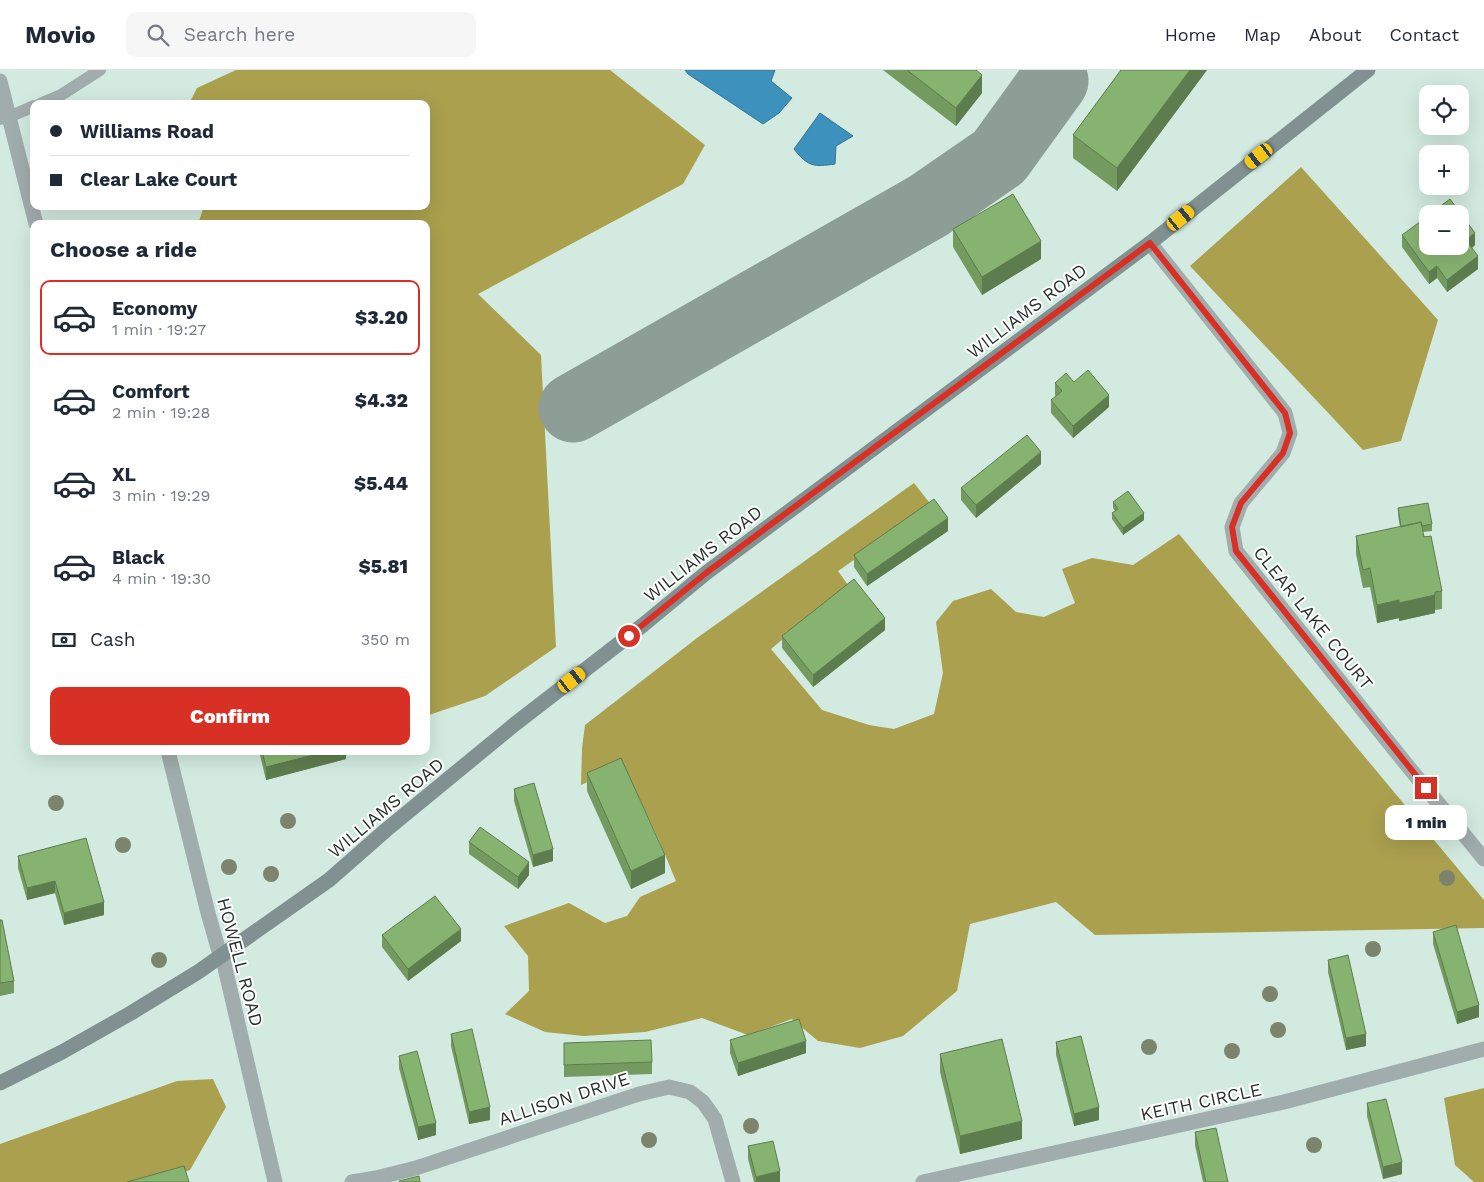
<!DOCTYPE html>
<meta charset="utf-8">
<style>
body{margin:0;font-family:"Work Sans",sans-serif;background:#f6f6f7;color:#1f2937;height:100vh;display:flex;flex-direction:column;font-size:19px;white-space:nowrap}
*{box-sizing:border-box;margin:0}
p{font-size:16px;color:#747a83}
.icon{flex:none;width:28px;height:28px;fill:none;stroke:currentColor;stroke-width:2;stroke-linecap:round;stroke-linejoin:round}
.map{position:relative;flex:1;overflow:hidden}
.drawer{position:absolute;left:30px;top:150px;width:400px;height:535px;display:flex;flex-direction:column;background:#fff;border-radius:10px;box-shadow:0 5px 20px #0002}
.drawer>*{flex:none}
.banner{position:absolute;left:30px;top:30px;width:400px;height:110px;border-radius:10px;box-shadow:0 5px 20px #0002;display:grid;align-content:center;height:110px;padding:0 20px;background:#fff}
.fabs{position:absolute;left:1419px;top:15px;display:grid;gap:10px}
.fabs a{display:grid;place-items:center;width:50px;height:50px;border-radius:10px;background:#fff;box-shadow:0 5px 20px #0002;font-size:25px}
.end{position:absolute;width:22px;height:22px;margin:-11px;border:6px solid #d93025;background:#fff;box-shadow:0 0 0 2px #fff}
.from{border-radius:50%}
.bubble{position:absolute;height:35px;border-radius:10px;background:#fff;box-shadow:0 5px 20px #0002;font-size:16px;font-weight:800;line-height:35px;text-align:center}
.car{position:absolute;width:15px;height:30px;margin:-15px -8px;border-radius:6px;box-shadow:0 0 4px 1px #0007;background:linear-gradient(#f5c518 24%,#345 0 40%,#f5c518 0 76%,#345 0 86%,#f5c518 0)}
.banner b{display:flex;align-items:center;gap:18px;height:48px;font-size:19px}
.banner b+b{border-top:1px solid #e0e1e3}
.banner i{width:12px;height:12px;background:#1f2937}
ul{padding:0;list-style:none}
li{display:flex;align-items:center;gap:15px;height:75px;margin:0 10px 8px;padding:0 10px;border:2px solid transparent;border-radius:10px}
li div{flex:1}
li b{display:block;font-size:19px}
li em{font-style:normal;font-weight:800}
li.current{border-color:#d93025}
li>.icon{width:45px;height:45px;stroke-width:1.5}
h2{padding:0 20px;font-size:22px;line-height:60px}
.pay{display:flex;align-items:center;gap:12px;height:55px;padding:0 20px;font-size:19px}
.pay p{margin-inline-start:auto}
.button{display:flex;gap:10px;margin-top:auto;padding:10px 20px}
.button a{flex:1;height:58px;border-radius:10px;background:#d93025;color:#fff;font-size:20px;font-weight:800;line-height:58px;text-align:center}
header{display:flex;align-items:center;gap:30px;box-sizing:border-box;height:70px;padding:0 25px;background:#fff;border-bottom:1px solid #e0e1e3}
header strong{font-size:24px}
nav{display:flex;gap:28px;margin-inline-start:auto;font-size:18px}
.search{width:350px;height:45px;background:#f6f6f7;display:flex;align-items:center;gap:12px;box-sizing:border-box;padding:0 18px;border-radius:10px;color:#747a83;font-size:19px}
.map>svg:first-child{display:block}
.forest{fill:#aaa04e}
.water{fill:#3c91bd;stroke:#367492}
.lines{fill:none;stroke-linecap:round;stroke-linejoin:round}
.taxiway{stroke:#8c9e96;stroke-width:69}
.lane{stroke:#a1acad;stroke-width:12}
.street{stroke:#a1acad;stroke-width:15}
.secondary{stroke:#819192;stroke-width:15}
.tree{fill:#7c856c}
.wall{fill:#749a60}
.shaded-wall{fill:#5e7d4e}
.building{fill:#87b370;stroke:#5e7d4e}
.route{stroke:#d93025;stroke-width:6}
.labels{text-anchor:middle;stroke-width:4;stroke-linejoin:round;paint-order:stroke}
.street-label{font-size:18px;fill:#28312d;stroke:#fff}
</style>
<header>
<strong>Movio</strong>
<div class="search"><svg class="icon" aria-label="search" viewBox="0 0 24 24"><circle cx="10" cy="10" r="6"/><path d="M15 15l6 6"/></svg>Search here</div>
<nav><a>Home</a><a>Map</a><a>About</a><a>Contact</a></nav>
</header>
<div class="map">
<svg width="1484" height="1112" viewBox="0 0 1484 1112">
<rect width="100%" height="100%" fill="#d2eae0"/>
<path class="forest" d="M236,0H610L705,75L683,114L478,224L541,285L556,577L485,626L426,646V154H198L204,136H426V34H189L197,18Z
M1301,97L1438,250L1401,371L1363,380L1190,196Z
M914,413L932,436L838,501L848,515L771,579L822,640L869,655L894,659L934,644L943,603L936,552L953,531L991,519L1016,542L1044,547L1075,533L1062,499L1092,488L1133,495L1179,464L1484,830V858L1095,865L1056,832L970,854L957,921L903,966L860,978L818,971L792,949L748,965L702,948L645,962L584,966L545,962L505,944L529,921L528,886L504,856L569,833L605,853L627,846L640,827L676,811L658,768L624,696L581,715L582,678L585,655L697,568Z
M213,1009L226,1037L190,1100L153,1112H0V1074L177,1011Z
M1484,1018V1112H1474L1455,1095L1444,1028Z"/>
<path class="water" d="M685,0H775L771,11L792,28L779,43L763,54L688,4Z
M820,43L853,66L836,76L835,94C814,97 808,97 794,79Z"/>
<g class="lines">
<path class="taxiway" d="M573,338L928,136L999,87L1054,11"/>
<path class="lane" d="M40,34L61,25L100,0
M0,49L9,47L34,36"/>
<path class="street" d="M0,11L36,154
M1150,173L1285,343L1290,363L1283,383L1241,433L1232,457L1236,481L1402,689L1484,789
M168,681L208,843L218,878L222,885L275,1112
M352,1112L376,1108L416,1098L639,1024L669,1017L690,1022L703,1032L715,1049L733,1112
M923,1112L1284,1032L1484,979"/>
<path class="secondary" d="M0,1013L62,982L131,943L198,902L329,810L386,760L515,654L643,555L706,503L1150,173L1368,0"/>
</g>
<g class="tree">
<circle cx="56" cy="733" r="8"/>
<circle cx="288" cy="751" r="8"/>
<circle cx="123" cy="775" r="8"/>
<circle cx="229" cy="797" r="8"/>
<circle cx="271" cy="804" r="8"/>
<circle cx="1447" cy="808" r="8"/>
<circle cx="1373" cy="879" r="8"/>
<circle cx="159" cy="890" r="8"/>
<circle cx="1270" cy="924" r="8"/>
<circle cx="1278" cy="960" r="8"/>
<circle cx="1149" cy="977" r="8"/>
<circle cx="1232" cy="981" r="8"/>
<circle cx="751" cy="1056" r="8"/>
<circle cx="649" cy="1070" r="8"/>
<circle cx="1314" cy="1075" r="8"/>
</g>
<path class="wall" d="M883,0H976L982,23L956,56Z
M1121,0H1207L1117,121L1073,88V65Z
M953,159L1041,189L982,225L953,177Z
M1402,165L1475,175L1472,178L1478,199L1447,222L1437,208L1429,214L1402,177Z
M1074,312L1109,337L1073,368L1051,343V330L1056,327L1055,325V313Z
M1041,394L976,448L961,430V418Z
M1113,432L1144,450L1123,465L1112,449V443L1115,441L1113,438Z
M1398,438L1432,454V461L1423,462L1442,521V539L1435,540V543L1399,551V548L1377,553L1370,517L1363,518L1356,484V466L1400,457L1398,445Z
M948,461L867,516L854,497V485Z
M885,560L813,617L782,578V566Z
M259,681H346V689L266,710Z
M587,703L665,803L631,819L587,721Z
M514,719L553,791L533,797L514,731Z
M469,772L529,805L518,819L469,784Z
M18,786L104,845L64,855L55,823L27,830L18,798Z
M0,850L14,911V923L0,926Z
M1433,862L1479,947L1457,954L1433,874Z
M382,865L461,871L408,911L382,877Z
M1328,890L1366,976L1346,980L1328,902Z
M451,964L490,1050L469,1054L451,976Z
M730,970L806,983L738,1006L730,983Z
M1056,972L1099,1050L1074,1056L1056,985Z
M564,973L652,992V1004L564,1007Z
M940,984L1022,1069L960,1084L940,1002Z
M399,986L436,1065L418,1070L399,998Z
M1367,1033L1402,1104L1383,1109L1367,1046Z
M1195,1062L1228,1112H1203L1195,1075Z
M748,1076L780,1112H754L748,1089Z"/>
<path class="shaded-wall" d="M1190,0H1207L1117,121V98Z
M982,5V23L956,56V38Z
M1475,163V175L1466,182V170Z
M1041,171V189L982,225V207Z
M1478,186V199L1447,222V210Z
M1437,196V208L1429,214V202Z
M1109,325V337L1073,368V356Z
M1041,382V394L976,448V435Z
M1144,443V450L1123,465V458Z
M948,448V461L867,516V504Z
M1435,525V543L1399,551V533Z
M1399,530V548L1377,553V535Z
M885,548V560L813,617V605Z
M329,681H346V689L266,710V697Z
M553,779V791L533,797V785Z
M665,785V803L631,819V801Z
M529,792V805L518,819V807Z
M55,811V823L27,830V818Z
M104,832V845L64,855V843Z
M461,859V871L408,911V899Z
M1479,935V947L1457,954V942Z
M1366,964V976L1346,980V968Z
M806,971V983L738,1006V993Z
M490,1037V1050L469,1054V1042Z
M1099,1037V1050L1074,1056V1044Z
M1022,1051V1069L960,1084V1066Z
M436,1053V1065L418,1070V1057Z
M1402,1092V1104L1383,1109V1097Z
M780,1101V1112H756V1107Z"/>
<path class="building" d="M907,0H976L982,5L956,38Z
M1121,0H1190L1117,98L1073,65Z
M1013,124L1041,171L982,207L953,159Z
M1450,129L1475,163L1466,170L1478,186L1447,210L1437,196L1429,202L1402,165L1428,146V176H1460V144H1430Z
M1088,300L1109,325L1073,356L1051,330L1062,321L1055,313L1066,303L1074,312Z
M1027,365L1041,382L976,435L961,418Z
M1128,421L1144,443L1123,458L1112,443L1118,439L1113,432Z
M934,429L948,448L867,504L854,485Z
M1428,433L1432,454L1422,456L1421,452L1401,457L1398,438Z
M1421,452L1424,467L1431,466L1442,521L1435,522V525L1399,533V530L1377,535L1370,498L1363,500L1356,466Z
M854,509L885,548L813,605L782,566Z
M262,681H329L266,697Z
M621,688L665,785L631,801L587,703Z
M534,713L553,779L533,785L514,719Z
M480,757L529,792L518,807L469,772Z
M86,768L104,832L64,843L55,811L27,818L18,786Z
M435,826L461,859L408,899L382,865Z
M0,850H2L14,911L0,913Z
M1456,855L1479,935L1457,942L1433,862Z
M1348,885L1366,964L1346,968L1328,890Z
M799,949L806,971L738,993L730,970Z
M472,959L490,1037L469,1042L451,964Z
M1081,966L1099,1037L1074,1044L1056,972Z
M1002,969L1022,1051L960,1066L940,984Z
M651,970L652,992L564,995V973Z
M417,981L436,1053L418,1057L399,986Z
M1386,1029L1402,1092L1383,1097L1367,1033Z
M1216,1058L1228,1112H1206L1195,1062Z
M773,1071L780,1101L756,1107L748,1076Z
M184,1096L189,1112H127Z
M419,1106L420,1112H400L399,1111Z"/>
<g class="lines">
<path class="route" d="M629,566L706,503L770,455L1150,173L1285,343L1290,363L1283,383L1241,433L1232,457L1236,481L1426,718"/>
</g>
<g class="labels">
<g class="street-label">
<text transform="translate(1027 241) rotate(-37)" y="6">WILLIAMS ROAD</text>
<text transform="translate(703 484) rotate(-38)" y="6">WILLIAMS ROAD</text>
<text transform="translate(1313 548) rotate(51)" y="6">CLEAR LAKE COURT</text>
<text transform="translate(386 738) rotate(-40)" y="6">WILLIAMS ROAD</text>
<text transform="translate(240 892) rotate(75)" y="6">HOWELL ROAD</text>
<text transform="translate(564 1029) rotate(-18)" y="6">ALLISON DRIVE</text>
<text transform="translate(1201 1032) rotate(-12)" y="6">KEITH CIRCLE</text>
</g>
</g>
</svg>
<div class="fabs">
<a><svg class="icon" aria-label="locate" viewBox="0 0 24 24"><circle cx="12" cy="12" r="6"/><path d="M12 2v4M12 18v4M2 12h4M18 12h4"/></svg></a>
<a>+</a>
<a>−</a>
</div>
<i class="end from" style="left:629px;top:566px"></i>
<i class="end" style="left:1426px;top:718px"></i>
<div class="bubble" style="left:1385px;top:735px;width:82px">1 min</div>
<i class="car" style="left:1259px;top:86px;rotate:232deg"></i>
<i class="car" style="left:1181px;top:148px;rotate:51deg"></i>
<i class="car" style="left:572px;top:610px;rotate:52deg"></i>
<div class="banner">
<b><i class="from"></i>Williams Road</b>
<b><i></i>Clear Lake Court</b>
</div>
<section class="drawer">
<h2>Choose a ride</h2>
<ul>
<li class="current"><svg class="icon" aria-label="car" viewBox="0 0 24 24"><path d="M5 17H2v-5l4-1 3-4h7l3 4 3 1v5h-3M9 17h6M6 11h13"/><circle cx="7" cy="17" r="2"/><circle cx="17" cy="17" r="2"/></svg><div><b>Economy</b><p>1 min · 19:27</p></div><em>$3.20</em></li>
<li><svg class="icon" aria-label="car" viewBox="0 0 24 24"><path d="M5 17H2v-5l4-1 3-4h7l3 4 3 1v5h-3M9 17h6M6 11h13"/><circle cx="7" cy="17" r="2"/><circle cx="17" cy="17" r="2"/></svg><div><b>Comfort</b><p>2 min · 19:28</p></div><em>$4.32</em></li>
<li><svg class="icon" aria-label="car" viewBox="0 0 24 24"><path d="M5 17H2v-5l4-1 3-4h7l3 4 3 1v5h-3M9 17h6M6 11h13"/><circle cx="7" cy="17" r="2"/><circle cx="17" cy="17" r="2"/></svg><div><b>XL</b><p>3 min · 19:29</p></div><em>$5.44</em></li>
<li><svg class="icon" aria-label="car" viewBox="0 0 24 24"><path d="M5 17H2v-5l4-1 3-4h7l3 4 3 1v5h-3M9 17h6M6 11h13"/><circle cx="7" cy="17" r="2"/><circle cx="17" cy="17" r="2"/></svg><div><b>Black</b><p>4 min · 19:30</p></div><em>$5.81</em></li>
</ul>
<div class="pay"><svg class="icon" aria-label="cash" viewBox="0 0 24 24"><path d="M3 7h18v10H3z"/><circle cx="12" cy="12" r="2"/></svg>Cash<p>350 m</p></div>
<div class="button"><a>Confirm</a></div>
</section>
</div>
